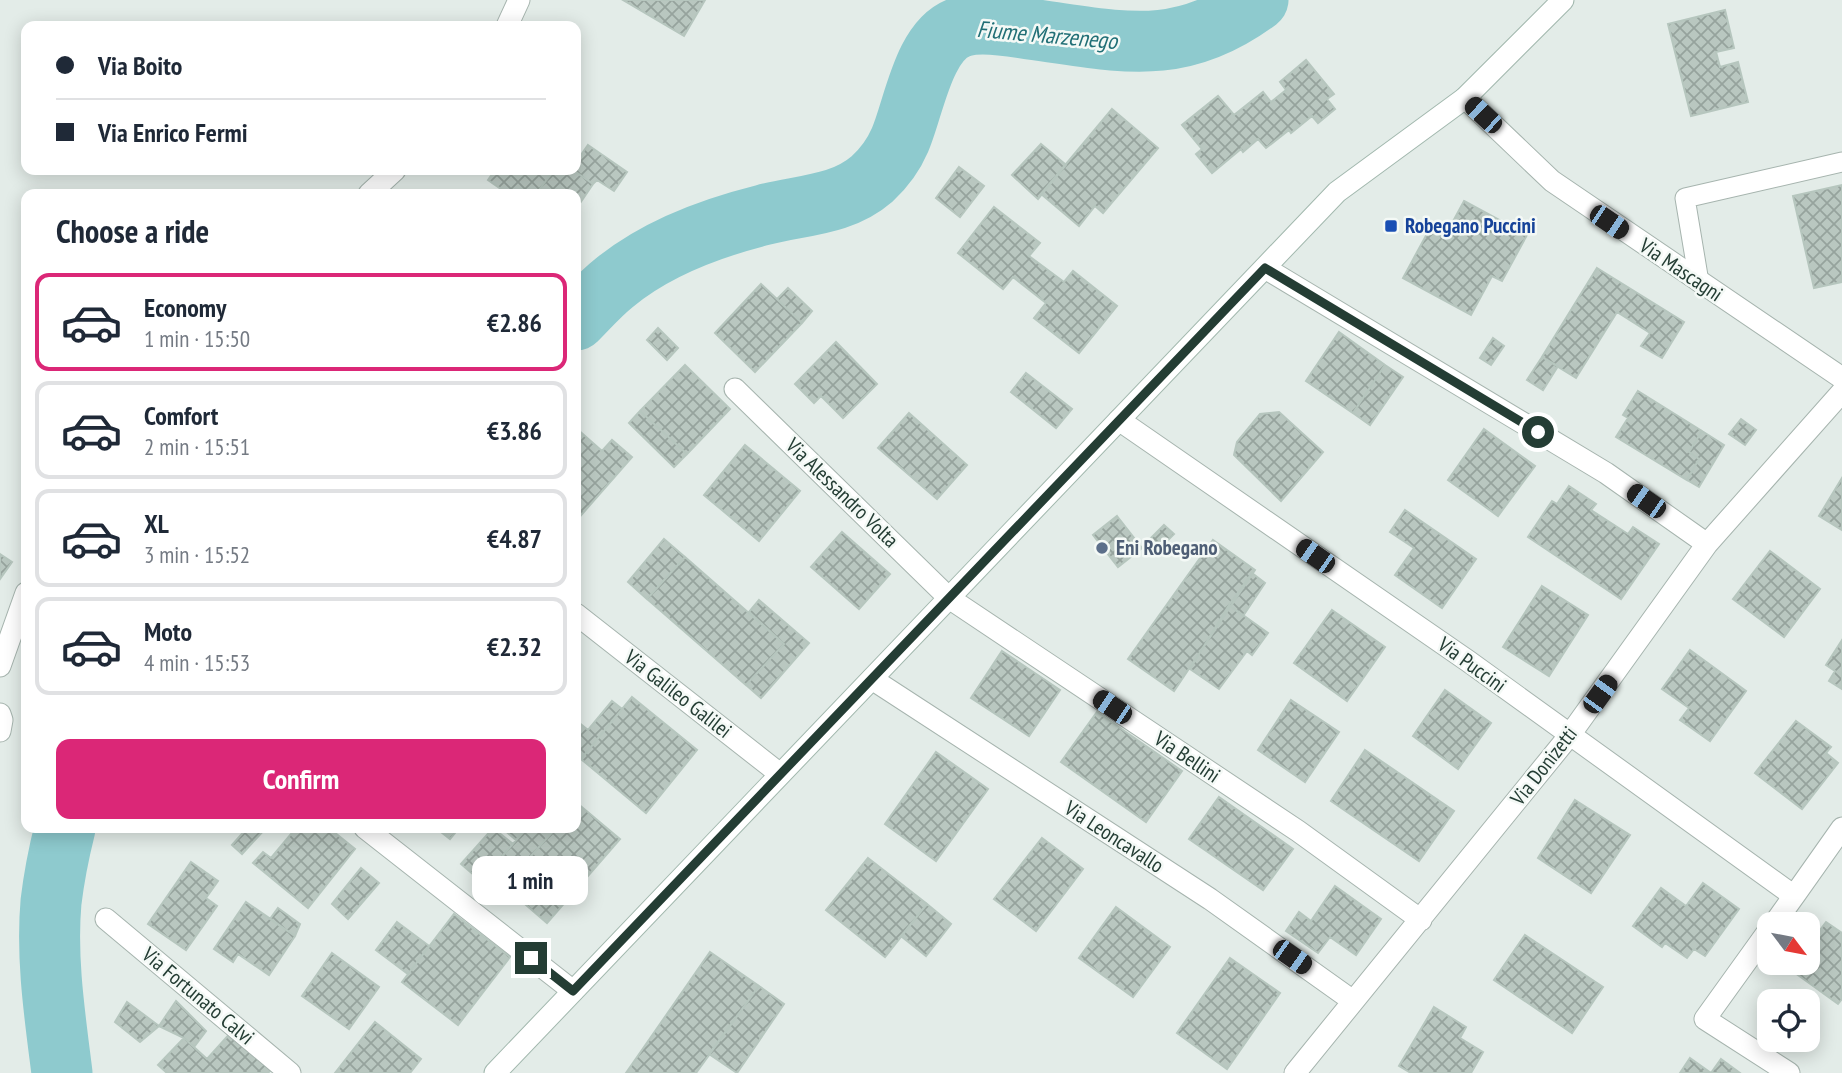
<!DOCTYPE html>
<meta charset="utf-8">
<style>
body{margin:0;font-family:"PT Sans Narrow",sans-serif;background:#f6f6f7;color:#1f2937;height:100vh;display:flex;flex-direction:column;font-size:26px;white-space:nowrap}
*{box-sizing:border-box;margin:0}
p{font-size:23px;color:#747a83}
.icon{flex:none;width:38px;height:38px;fill:none;stroke:currentColor;stroke-width:2;stroke-linecap:round;stroke-linejoin:round}
.map{position:relative;flex:1;overflow:hidden}
.side{position:absolute;left:21px;top:189px;width:560px;height:644px;display:flex;flex-direction:column;background:#fff;border-radius:14px;box-shadow:0 4px 18px #0003}
.side>*{flex:none}
.hud{position:absolute;left:21px;top:21px;width:560px;height:154px;border-radius:14px;box-shadow:0 4px 18px #0003;display:grid;align-content:center;height:154px;padding:0 35px;background:#fff}
.needle{width:46px;rotate:122deg}
.controls{position:absolute;left:1757px;top:912px;display:grid;gap:14px}
.controls a{display:grid;place-items:center;width:63px;height:63px;border-radius:14px;background:#fff;box-shadow:0 4px 18px #0003;font-size:35px}
.end{position:absolute;width:32px;height:32px;margin:-16px;border:9px solid #243d34;background:#fff;box-shadow:0 0 0 4px #fff}
.from{border-radius:50%}
.bubble{position:absolute;height:49px;border-radius:14px;background:#fff;box-shadow:0 4px 18px #0003;font-size:23px;font-weight:600;line-height:49px;text-align:center}
.car{position:absolute;width:21px;height:42px;margin:-21px -10px;border-radius:9px;box-shadow:0 0 5px 2px #0007;background:linear-gradient(#222 24%,#8ab4d8 0 40%,#222 0 76%,#8ab4d8 0 86%,#222 0)}
.hud b{display:flex;align-items:center;gap:24px;height:66px;font-size:26px}
.hud b+b{border-top:2px solid #e0e1e3}
.hud i{width:18px;height:18px;background:#1f2937}
ul{padding:0;list-style:none}
li{display:flex;align-items:center;gap:21px;height:98px;margin:0 14px 10px;padding:0 21px;border:4px solid #e0e1e3;border-radius:14px}
li div{flex:1}
li b{display:block;font-size:26px}
li em{font-style:normal;font-weight:600}
li.on{border-color:#db2777}
li>.icon{width:63px;height:63px;stroke-width:1.5}
h2{padding:0 35px;font-size:32px;line-height:84px}
.action{display:flex;gap:14px;margin-top:auto;padding:14px 35px}
.action a{flex:1;height:80px;border-radius:14px;background:#db2777;color:#fff;font-size:28px;font-weight:600;line-height:80px;text-align:center}
.map>svg:first-child{display:block}
.lines{fill:none;stroke-linecap:round;stroke-linejoin:round}
.river{stroke:#8ecace;stroke-width:61}
.building{fill:url(#building-cross-hatch);stroke:#b6c6be;stroke-width:2}
.lane-casing{stroke:#a6b4ae;stroke-width:21}
.street-casing{stroke:#a6b4ae;stroke-width:23}
.secondary-casing{stroke:#a2b8ae;stroke-width:23}
.lane{stroke:#fff;stroke-width:19}
.street{stroke:#fff;stroke-width:21}
.secondary{stroke:#fff;stroke-width:21}
.route{stroke:#243d34;stroke-width:9}
.transit-dot{fill:#1a4fb4;stroke:#f4f9f6;stroke-width:2.5}
.service-dot{fill:#5c6f8a;stroke:#f4f9f6;stroke-width:2.5}
.labels{text-anchor:middle;stroke-width:5;stroke-linejoin:round;paint-order:stroke}
.transit-label{font-size:21px;font-weight:bold;fill:#164399;stroke:#f4f9f6;text-anchor:start}
.street-label{font-size:21px;fill:#243d34;stroke:#f4f9f6}
.service-label{font-size:21px;font-weight:bold;fill:#4e5e75;stroke:#f4f9f6;text-anchor:start}
.water-label{font-size:23px;font-style:italic;fill:#216f76;stroke:#f4f9f6}
</style>
<div class="map">
<svg width="1842" height="1073" viewBox="0 0 1842 1073">
<defs>
<pattern id="building-cross-hatch" width="8" height="8" patternUnits="userSpaceOnUse" patternTransform="scale(1.75)"><rect width="8" height="8" fill="#b9c7c0"/><path d="M0 0l8 8M0 8l8-8" fill="none" stroke="#96a39d"/></pattern>
</defs>
<rect width="100%" height="100%" fill="#e3ece8"/>
<g class="lines">
<path class="river" d="M576,320C588,308 600,294 614,283C655,249 711,228 763,215C800,205 841,206 872,179C884,168 894,154 900,140C914,108 923,39 961,27C981,20 1010,26 1030,29C1120,41 1179,59 1258,0
M62,1073C55,1017 46,959 51,902C54,877 59,852 65,828"/>
</g>
<path class="building" d="M623,0H705L684,36Z
M1725,10L1734,48L1716,52L1720,67L1738,62L1748,102L1691,116L1668,24Z
M1306,60L1334,94L1327,99L1335,109L1318,123L1312,116L1291,133L1289,130L1266,148L1258,139L1243,152L1241,149L1212,173L1196,154L1202,149L1182,125L1218,96L1234,115L1263,92L1271,102L1286,90L1280,82Z
M1112,109L1158,148L1103,213L1095,206L1079,226L1041,194Z
M1041,144L1066,165L1038,199L1012,175Z
M588,145L627,172L614,191L597,180L593,184L573,170H576V162Z
M959,167L984,186L960,217L936,198Z
M495,170H554L536,194H508L488,180Z
M554,170H573L593,184L576,209V194H536Z
M1842,185V282L1814,288L1793,196Z
M1464,201L1527,235L1502,281L1492,276L1471,315L1403,278L1429,230L1444,238Z
M994,207L1040,243L1029,256L1064,282L1073,271L1117,306L1079,353L1034,318L1046,303L1013,277L1003,289L958,253Z
M1597,268L1684,322L1662,358L1641,346L1650,333L1617,312L1576,378L1542,357Z
M761,284L802,323L755,372L715,333Z
M788,288L812,311L802,323L777,299Z
M658,328L678,348L667,360L647,340Z
M1339,332L1385,365L1353,413L1306,381Z
M1493,338L1504,346L1491,365L1480,358Z
M836,342L877,384L843,418L821,396L814,403L795,384Z
M1542,357L1558,366L1543,390L1527,380Z
M685,365L730,409L687,454L640,411Z
M1385,365L1403,377L1370,425L1353,413Z
M1026,373L1072,409L1056,428L1011,392Z
M1638,391L1702,431L1689,452L1699,459L1687,480L1616,437L1628,418L1623,415Z
M640,411L687,454L674,467L629,423Z
M1279,412L1323,452L1281,501L1234,455L1237,442L1260,414Z
M909,413L967,465L937,499L878,448Z
M1741,419L1756,430L1745,445L1729,434Z
M576,428L602,451L612,440L632,457L576,521Z
M1484,429L1535,466L1498,516L1448,480Z
M1702,431L1724,445L1699,487L1687,480L1699,459L1689,452Z
M745,445L800,491L759,541L704,495Z
M1842,478V530L1819,516Z
M1569,486L1596,504L1591,510L1628,534L1633,527L1659,544L1621,599L1528,537L1552,501L1557,504Z
M1405,510L1476,559L1442,608L1395,575L1414,548L1390,532Z
M1117,516L1142,548L1118,567L1093,535Z
M1164,525L1174,534L1158,550L1148,541Z
M842,532L890,574L859,609L811,567Z
M664,539L685,557L647,599L628,582Z
M1213,540L1255,570L1174,691L1128,659Z
M1770,551L1820,589L1784,637L1733,599Z
M0,554L12,562L0,579Z
M685,557L784,644L746,685L647,599Z
M1252,573L1265,583L1243,616L1229,605Z
M1542,586L1588,615L1549,676L1503,647Z
M759,600L809,643L761,698L746,685L784,644L749,612Z
M1229,605L1268,633L1252,655L1247,651L1219,689L1190,669Z
M1332,610L1385,647L1347,701L1294,663Z
M1842,640V689L1829,681L1835,671L1826,665Z
M1690,650L1746,691L1710,741L1680,720L1689,708L1662,689Z
M1002,651L1060,690L1029,736L971,698Z
M1445,690L1491,723L1458,769L1413,736Z
M632,697L697,750L646,813L581,759Z
M1291,700L1339,732L1305,782L1258,750Z
M612,701L622,709L581,759L576,755V723L577,721L588,730Z
M1097,712L1182,771L1146,822L1061,762Z
M1796,721L1831,747L1826,753L1838,763L1802,809L1755,773Z
M1365,750L1454,811L1419,861L1331,801Z
M936,752L988,789L936,861L885,824Z
M1219,797L1293,849L1263,890L1189,839Z
M1575,800L1630,835L1591,893L1538,858Z
M577,803L620,839L547,923L504,886L556,828H576Z
M247,828H266L242,854L232,845Z
M296,828H329L355,849L308,908L253,863L263,852L271,858Z
M436,828H459L450,839Z
M493,828L513,844L481,881L461,864Z
M502,828H527L516,840Z
M527,828H556L504,886L488,872Z
M1042,838L1083,869L1036,931L994,899Z
M868,858L927,904L885,957L826,910Z
M191,862L218,881L206,898L217,906L186,950L148,924Z
M361,868L379,883L348,919L332,904Z
M1703,883L1739,909L1705,956L1694,949L1687,958L1665,943L1662,947L1633,926L1661,888L1686,906Z
M1335,886L1381,919L1356,955L1330,937L1318,953L1286,931L1299,912L1311,921Z
M246,902L295,936L269,975L238,954L233,962L214,949Z
M927,904L951,924L926,956L901,936Z
M1116,907L1170,947L1133,997L1079,958Z
M278,908L300,924L295,936L270,919Z
M454,914L510,957L458,1025L402,982Z
M397,922L429,946L408,974L376,950Z
M1826,922L1842,933V999L1838,1004L1791,970L1796,962H1808V946Z
M1525,935L1603,987L1572,1033L1494,980Z
M710,952L759,986L696,1073H626Z
M332,953L379,987L349,1029L302,996Z
M1230,958L1280,993L1227,1069L1177,1033Z
M759,986L784,1004L737,1073L709,1054Z
M176,1001L206,1031L194,1047L184,1038L159,1026Z
M127,1002L159,1026L140,1042L115,1022Z
M1434,1007L1466,1027L1460,1038L1483,1052L1471,1073H1411L1399,1066Z
M375,1022L421,1059L410,1073H335Z
M235,1028L275,1065L268,1073H167L158,1065L184,1038L207,1059Z
M1690,1058L1711,1073H1680Z
M1721,1059L1740,1073H1711Z"/>
<g class="lines">
<defs>
<path id="lane" d="M1699,282L1685,198L1842,162"/>
<path id="street" d="M507,26L519,0
M1465,98L1552,181L1842,378
M369,194L395,170
M1265,268L1606,473L1707,544
M735,389L949,598L1298,831L1421,920
M1119,420L1468,661L1794,896L1774,924
M576,614L780,774
M0,666L26,593
M872,679L1210,899L1353,1001
M0,714L2,720L0,731
M365,828L573,991
M1794,896L1842,828
M106,919L290,1073
M1769,930L1705,1019L1789,1073
M1295,1073L1569,736L1707,544L1842,392"/>
<path id="secondary" d="M495,1073L1337,192L1465,98L1563,0"/>
</defs>
<use href="#lane" class="lane-casing"/>
<use href="#street" class="street-casing"/>
<use href="#secondary" class="secondary-casing"/>
<use href="#lane" class="lane"/>
<use href="#street" class="street"/>
<use href="#secondary" class="secondary"/>
</g>
<g class="lines">
<path class="route" d="M531,958L573,991L1265,268L1538,432"/>
</g>
<rect class="transit-dot" x="1384" y="219" width="14" height="14" rx="3.5"/>
<circle class="service-dot" cx="1102" cy="548" r="7"/>
<g class="labels">
<g class="transit-label">
<text x="1405" y="233">Robegano Puccini</text>
</g>
<g class="street-label">
<text transform="translate(1681 270) rotate(34)" y="7">Via Mascagni</text>
<text transform="translate(842 493) rotate(44)" y="7">Via Alessandro Volta</text>
<text transform="translate(1472 665) rotate(36)" y="7">Via Puccini</text>
<text transform="translate(678 694) rotate(38)" y="7">Via Galileo Galilei</text>
<text transform="translate(1187 757) rotate(34)" y="7">Via Bellini</text>
<text transform="translate(1544 766) rotate(-52)" y="7">Via Donizetti</text>
<text transform="translate(1114 837) rotate(33)" y="7">Via Leoncavallo</text>
<text transform="translate(198 996) rotate(40)" y="7">Via Fortunato Calvi</text>
</g>
<g class="service-label">
<text x="1116" y="555">Eni Robegano</text>
</g>
<g class="water-label">
<text transform="translate(1047 35) rotate(5)" y="8">Fiume Marzenego</text>
</g>
</g>
</svg>
<div class="controls">
<a><svg class="needle" viewBox="-14 -14 28 28"><path d="M0-13l5 13h-10z" fill="#e53935"/><path d="M0 13l5-13h-10z" fill="#747a83"/></svg></a>
<a><svg class="icon" aria-label="locate" viewBox="0 0 24 24"><circle cx="12" cy="12" r="6"/><path d="M12 2v4M12 18v4M2 12h4M18 12h4"/></svg></a>
</div>
<i class="end from" style="left:1538px;top:432px"></i>
<i class="end" style="left:531px;top:958px"></i>
<div class="bubble" style="left:472px;top:856px;width:116px">1 min</div>
<i class="car" style="left:1483px;top:115px;rotate:313deg"></i>
<i class="car" style="left:1609px;top:222px;rotate:124deg"></i>
<i class="car" style="left:1646px;top:501px;rotate:305deg"></i>
<i class="car" style="left:1315px;top:556px;rotate:305deg"></i>
<i class="car" style="left:1600px;top:694px;rotate:36deg"></i>
<i class="car" style="left:1112px;top:707px;rotate:304deg"></i>
<i class="car" style="left:1292px;top:957px;rotate:125deg"></i>
<div class="hud">
<b><i class="from"></i>Via Boito</b>
<b><i></i>Via Enrico Fermi</b>
</div>
<section class="side">
<h2>Choose a ride</h2>
<ul>
<li class="on"><svg class="icon" aria-label="car" viewBox="0 0 24 24"><path d="M5 17H2v-5l4-1 3-4h7l3 4 3 1v5h-3M9 17h6M6 11h13"/><circle cx="7" cy="17" r="2"/><circle cx="17" cy="17" r="2"/></svg><div><b>Economy</b><p>1 min · 15:50</p></div><em>€2.86</em></li>
<li><svg class="icon" aria-label="car" viewBox="0 0 24 24"><path d="M5 17H2v-5l4-1 3-4h7l3 4 3 1v5h-3M9 17h6M6 11h13"/><circle cx="7" cy="17" r="2"/><circle cx="17" cy="17" r="2"/></svg><div><b>Comfort</b><p>2 min · 15:51</p></div><em>€3.86</em></li>
<li><svg class="icon" aria-label="car" viewBox="0 0 24 24"><path d="M5 17H2v-5l4-1 3-4h7l3 4 3 1v5h-3M9 17h6M6 11h13"/><circle cx="7" cy="17" r="2"/><circle cx="17" cy="17" r="2"/></svg><div><b>XL</b><p>3 min · 15:52</p></div><em>€4.87</em></li>
<li><svg class="icon" aria-label="car" viewBox="0 0 24 24"><path d="M5 17H2v-5l4-1 3-4h7l3 4 3 1v5h-3M9 17h6M6 11h13"/><circle cx="7" cy="17" r="2"/><circle cx="17" cy="17" r="2"/></svg><div><b>Moto</b><p>4 min · 15:53</p></div><em>€2.32</em></li>
</ul>
<div class="action"><a>Confirm</a></div>
</section>
</div>
